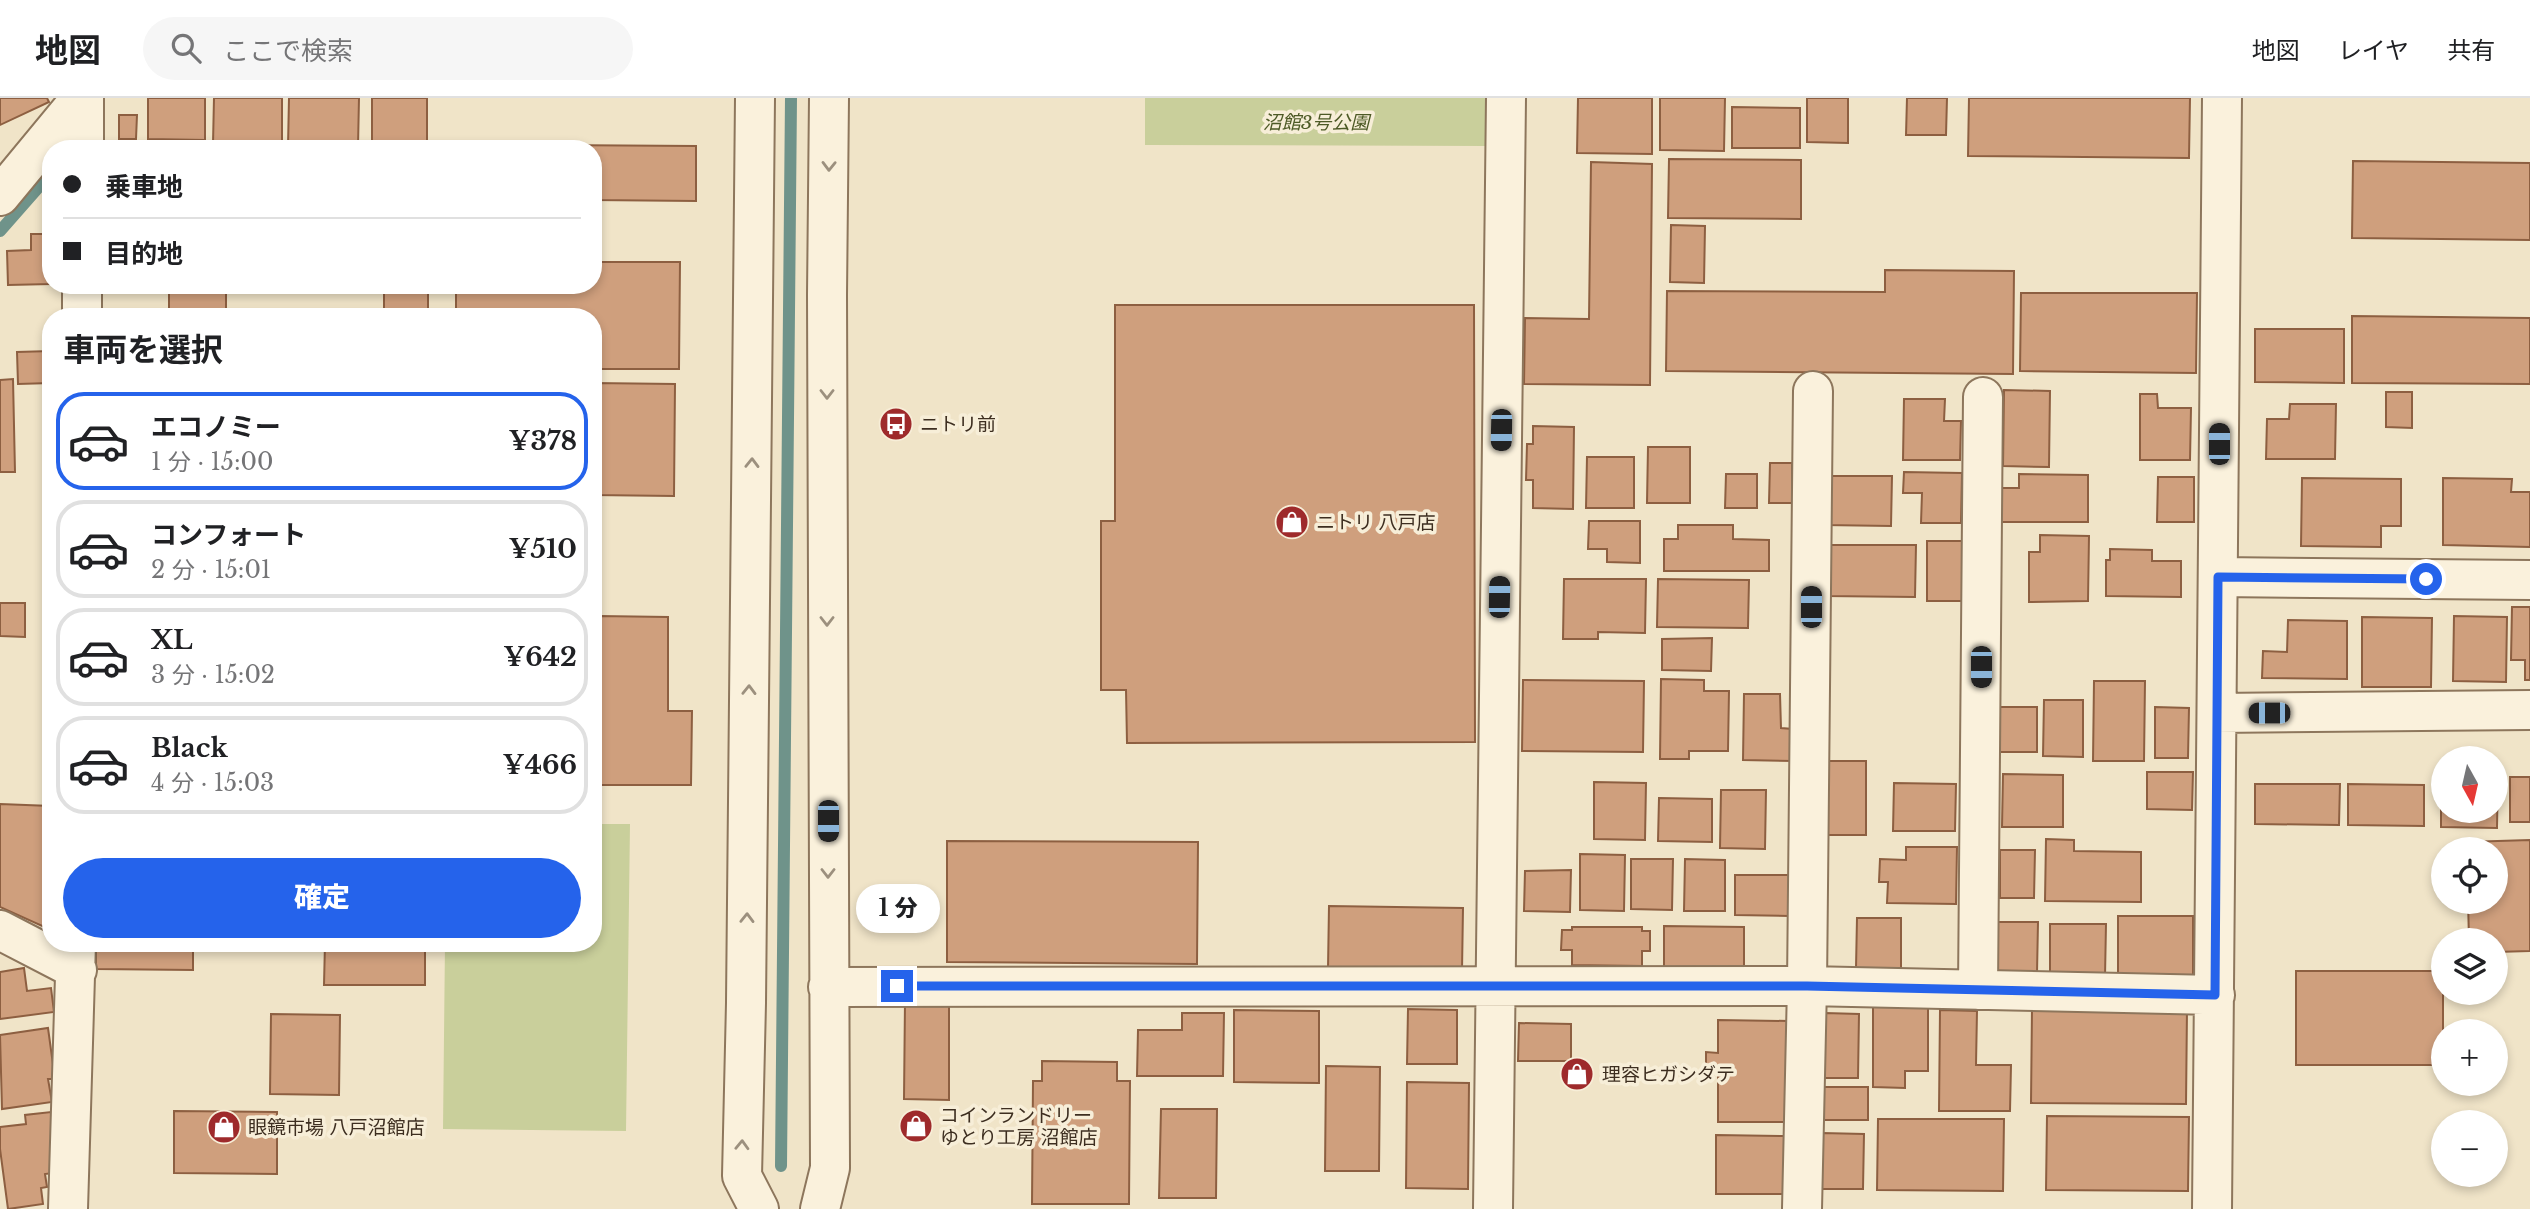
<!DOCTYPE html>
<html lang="ja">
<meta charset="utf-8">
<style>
body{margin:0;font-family:"Libre Baskerville","Noto Sans JP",serif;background:#f6f6f6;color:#202124;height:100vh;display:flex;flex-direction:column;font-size:26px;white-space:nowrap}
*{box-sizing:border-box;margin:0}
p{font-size:23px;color:#757577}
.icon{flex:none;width:38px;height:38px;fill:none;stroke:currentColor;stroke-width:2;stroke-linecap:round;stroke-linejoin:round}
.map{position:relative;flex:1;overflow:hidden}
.details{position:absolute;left:42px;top:210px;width:560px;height:644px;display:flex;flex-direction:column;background:#fff;border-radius:28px;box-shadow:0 4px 10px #0003}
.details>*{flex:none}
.top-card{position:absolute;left:42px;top:42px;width:560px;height:154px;border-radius:28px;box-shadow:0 4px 10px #0003;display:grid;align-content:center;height:154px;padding:0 21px;background:#fff}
.needle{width:46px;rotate:172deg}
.buttons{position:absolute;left:2431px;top:648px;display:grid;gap:14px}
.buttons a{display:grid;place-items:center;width:77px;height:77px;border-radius:50%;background:#fff;box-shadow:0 4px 10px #0003;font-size:35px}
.end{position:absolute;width:32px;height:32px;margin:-16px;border:9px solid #2563eb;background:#fff;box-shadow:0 0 0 4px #fff}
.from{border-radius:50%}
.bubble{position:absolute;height:49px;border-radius:24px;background:#fff;box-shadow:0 4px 10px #0003;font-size:23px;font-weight:800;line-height:49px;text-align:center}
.car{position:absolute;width:21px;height:42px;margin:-21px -10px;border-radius:9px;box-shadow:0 0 5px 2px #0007;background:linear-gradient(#222 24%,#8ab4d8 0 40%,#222 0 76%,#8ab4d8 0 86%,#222 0)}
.top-card b{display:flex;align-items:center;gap:24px;height:66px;font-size:26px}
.top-card b+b{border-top:2px solid #e0e0e0}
.top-card i{width:18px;height:18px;background:#202124}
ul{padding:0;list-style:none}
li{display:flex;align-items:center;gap:21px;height:98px;margin:0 14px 10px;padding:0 7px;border:4px solid #e0e0e0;border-radius:28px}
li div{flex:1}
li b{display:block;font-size:26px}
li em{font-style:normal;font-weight:800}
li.on{border-color:#2563eb}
li>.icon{width:63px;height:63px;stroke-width:1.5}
h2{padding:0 21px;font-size:32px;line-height:84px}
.primary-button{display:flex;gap:14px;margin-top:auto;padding:14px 21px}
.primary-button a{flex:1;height:80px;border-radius:42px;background:#2563eb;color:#fff;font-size:28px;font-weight:800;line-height:80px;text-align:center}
header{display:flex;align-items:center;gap:42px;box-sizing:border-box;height:98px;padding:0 35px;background:#fff;border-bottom:2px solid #e0e0e0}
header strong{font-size:33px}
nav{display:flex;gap:38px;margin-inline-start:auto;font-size:24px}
.search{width:490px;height:63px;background:#f6f6f6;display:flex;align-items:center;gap:18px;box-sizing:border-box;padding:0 24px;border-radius:38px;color:#757577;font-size:26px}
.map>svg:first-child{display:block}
.green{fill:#c9cf9b}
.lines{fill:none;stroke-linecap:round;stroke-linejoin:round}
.stream{stroke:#6f938a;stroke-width:12}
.building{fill:#cf9f7d;stroke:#8d5f41;stroke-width:2}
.minor-casing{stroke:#8d765c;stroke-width:42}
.minor{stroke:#faf1dc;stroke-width:38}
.oneway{stroke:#9c907e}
.route{stroke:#2563eb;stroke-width:9}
.labels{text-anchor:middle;stroke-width:7;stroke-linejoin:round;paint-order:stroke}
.park-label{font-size:19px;font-style:italic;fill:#4d5a26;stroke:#f7eed8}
.poi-label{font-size:19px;fill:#3d2e20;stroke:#f7eed8;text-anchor:start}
</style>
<header>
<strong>地図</strong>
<div class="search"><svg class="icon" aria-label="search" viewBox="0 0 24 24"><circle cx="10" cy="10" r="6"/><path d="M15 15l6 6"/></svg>ここで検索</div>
<nav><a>地図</a><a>レイヤ</a><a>共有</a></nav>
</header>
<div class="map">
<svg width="2530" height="1111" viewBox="0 0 2530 1111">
<rect width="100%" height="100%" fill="#f0e4c8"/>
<path class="green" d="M1145,0H1488L1487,48L1145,47Z
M593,726H630L626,1033L443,1031L445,845H593Z"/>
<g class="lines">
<path class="stream" d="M0,133L51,75
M781,1068L791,0"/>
</g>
<path class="building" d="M0,0H47L49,4L0,27Z
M148,0H205V42L148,41Z
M214,0H282V47L213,46Z
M289,0H359L358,49H288Z
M372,0H427V49H372Z
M1578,0H1652V56L1577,55Z
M1660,0H1725L1724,53L1660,52Z
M1807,0H1848V45L1807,44Z
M1907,0H1947L1946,37H1906Z
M1969,0H2190L2189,60L1968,58Z
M1732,9L1800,10V50H1732Z
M119,17H137L136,41H119Z
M550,47L696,48V103L593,102V51H550Z
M1669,61L1801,62V121L1668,120Z
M2353,63L2530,65V142L2352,140Z
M1591,64L1652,66L1650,287L1524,286L1525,220L1589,221Z
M1671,127L1705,128L1704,185L1670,184Z
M31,136H51V186L8,187L7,153L31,152Z
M593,164H680L679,271H593V219H456V187H593Z
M1885,172L2014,173L2013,276L1666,273L1667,193L1885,194Z
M384,187H428V219H384Z
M169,188L226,189V219H169Z
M2021,195H2197L2196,275L2020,273Z
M1115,207H1474L1475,644L1127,645L1126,592H1101V423H1115Z
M2352,218L2530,220V286L2352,285Z
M2255,231H2344V285L2255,284Z
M51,253V285L18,286L17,254Z
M13,281L15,374H0V282Z
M593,285L675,286L674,398L593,397Z
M2004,292L2050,293L2049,369L2003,368Z
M2386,294H2412V330L2386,329Z
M2140,296H2157L2158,310H2191L2190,362H2140Z
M1904,301H1945L1944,323H1961L1960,362H1903Z
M2290,306H2336L2335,361H2266L2267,321H2289Z
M1533,328L1574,329L1573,411L1533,410V382H1526L1527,346H1533Z
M1648,349H1690V405H1647Z
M1587,359H1634V410H1586Z
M1770,365H1792V405H1769Z
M1904,374L1962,375L1961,425H1921L1922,395H1903Z
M1726,376H1757V410H1725Z
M2019,376L2088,377V424H1999V390H2019Z
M1824,378H1892L1891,428L1824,427Z
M2158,379H2194V424H2157Z
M2302,380L2401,381V428H2381V449L2301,448Z
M2443,380L2512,381L2511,394H2530V449L2443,447Z
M1589,423H1640V465L1607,464V451H1588Z
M1678,427H1733V441L1769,442V473H1664V441H1678Z
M2040,437L2089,438L2088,503L2029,504V454H2040Z
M1927,443H1966V503H1927Z
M1825,447H1916L1915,499L1825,498Z
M2110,451L2152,452V463H2181V499L2106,498V462H2110Z
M1564,481H1646L1645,535L1598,534V541H1563Z
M1658,481L1749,482L1748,530L1657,529Z
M0,505H25V539L0,538Z
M2512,509H2530V582H2525V562H2511Z
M599,518L668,519V613H692L691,687H598Z
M2454,518L2507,519L2506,584L2453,583Z
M2362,519L2432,520L2431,589H2362Z
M2288,522L2347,523V581L2262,580L2263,553L2287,554Z
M1712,540L1711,573L1662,572V541Z
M1661,581L1704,582V593H1729L1728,653H1689V661H1660Z
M1523,582L1644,583L1643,654L1522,653Z
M2094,583H2145L2144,663H2093Z
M1744,596H1780L1781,630L1793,631V663L1743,662Z
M2044,602H2083V659L2043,658Z
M1997,609H2037V654H1997Z
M2155,609L2189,610L2188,660H2155Z
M1824,663H1866V737H1823Z
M2496,672H2498L2497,730L2441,729V681H2443V712H2496Z
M2147,674H2193L2192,712L2147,711Z
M2003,676L2063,677V729H2002Z
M2510,679H2530V724H2510Z
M1594,684L1646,685L1645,742L1594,741Z
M1894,685L1956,686L1955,733H1893Z
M2255,686H2340L2339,727L2255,726Z
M2348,686L2424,687V728L2348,727Z
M1721,692H1766L1765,751L1720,750Z
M1659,700L1712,701V744L1658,743Z
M0,706L51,708V832L0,809Z
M2046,741L2074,742V753L2141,754V804L2045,803Z
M2530,742V853L2496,854V842H2469L2468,803H2496V751H2466V744Z
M947,743L1198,744L1197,866L947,864Z
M1906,749H1957L1956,806L1887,805L1888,784H1879L1880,761L1906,762Z
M2000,752H2035L2034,800H2000Z
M1580,756L1625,757L1624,813L1580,812Z
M1631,761H1673L1672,812L1631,811Z
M1685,761L1725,762V813H1684Z
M1571,772L1570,814L1524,813L1525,773Z
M1735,777H1790L1789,818L1735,817Z
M1329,808L1463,810L1462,873L1328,871Z
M2118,818H2193V878H2118Z
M1857,820H1901V870H1856Z
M1988,824H2038L2037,875H1988Z
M2050,826H2106L2105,879L2050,878Z
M1664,828L1744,829V870L1664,869Z
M1572,829H1642V833H1650V853H1642V868L1572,867V852H1561L1562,832H1572Z
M96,845H193V872L96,871Z
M325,845H425V887H324Z
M24,870L27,893L51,890L54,914L0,921V874Z
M2296,873H2443V967H2296Z
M905,903H949V1002L904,1001Z
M1873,908H1928V973H1905V990L1873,989Z
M2032,910L2187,911L2186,1006L2031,1005Z
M1408,911L1457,912V966H1407Z
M1234,912L1319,913V985L1234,984Z
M1940,912L1977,913L1976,967H2011L2010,1013H1939Z
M1182,915H1224L1223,978H1137L1138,932H1182Z
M1825,915L1859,916L1858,980H1824Z
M271,916L340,917L339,997L270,996Z
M1718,922L1788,923L1787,1024H1718V971L1706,970V954L1718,955Z
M1519,925L1571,926V963H1518Z
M48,930L55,981H48L52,1004L2,1011L0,937Z
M1042,963L1117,964V983H1130L1129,1106H1032L1033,983H1042Z
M1326,968L1380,969L1379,1073H1325Z
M1407,984L1469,985L1468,1091L1406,1090Z
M1821,989H1868V1022H1821Z
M1161,1011H1217L1216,1100H1159Z
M174,1013L277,1014V1076L174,1075Z
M51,1014L60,1074L45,1076L47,1089L41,1090L43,1106L8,1111L0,1051V1029L26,1026L25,1017Z
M2047,1018L2189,1019L2188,1093L2046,1092Z
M1878,1021H2004L2003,1093L1877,1092Z
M1822,1035L1864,1036L1863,1091H1821Z
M1716,1037L1786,1038L1785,1096H1716Z"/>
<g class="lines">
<defs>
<path id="minor" d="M755,0L746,905L742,1078L759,1111
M84,51V0
M0,98L81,0
M82,219V187
M2218,479L2530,482
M2217,615L2530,612
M0,832L77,872
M828,889L1807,888L2215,897
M1978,892L1983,299
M68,1111L76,845
M820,1111L830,1070L827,197L829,0
M1493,1111L1506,0
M1802,1111L1807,888L1813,293
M2212,1111L2222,0"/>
</defs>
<use href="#minor" class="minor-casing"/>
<use href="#minor" class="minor"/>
</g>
<defs><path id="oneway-chevron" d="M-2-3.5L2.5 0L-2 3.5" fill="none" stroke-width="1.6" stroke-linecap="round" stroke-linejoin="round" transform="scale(1.75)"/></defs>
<g class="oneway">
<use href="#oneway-chevron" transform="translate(829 68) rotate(91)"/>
<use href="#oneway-chevron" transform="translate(827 296) rotate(90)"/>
<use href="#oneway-chevron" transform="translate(752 365) rotate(-89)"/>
<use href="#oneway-chevron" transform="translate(827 523) rotate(90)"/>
<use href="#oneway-chevron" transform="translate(749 592) rotate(-89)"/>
<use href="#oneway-chevron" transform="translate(828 775) rotate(90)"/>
<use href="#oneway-chevron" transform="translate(747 820) rotate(-89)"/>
<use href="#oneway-chevron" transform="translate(742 1047) rotate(-88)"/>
</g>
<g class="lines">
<path class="route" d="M897,888H1807L2215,897L2218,479L2426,481"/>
</g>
<defs>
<symbol id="bus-disc" viewBox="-11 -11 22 22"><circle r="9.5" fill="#9e2a2b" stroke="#f7eed8"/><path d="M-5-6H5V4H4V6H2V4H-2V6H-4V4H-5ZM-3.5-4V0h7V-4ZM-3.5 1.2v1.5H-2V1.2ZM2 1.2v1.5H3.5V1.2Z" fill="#fff"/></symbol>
<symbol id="shop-disc" viewBox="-11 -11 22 22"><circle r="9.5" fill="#9e2a2b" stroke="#f7eed8"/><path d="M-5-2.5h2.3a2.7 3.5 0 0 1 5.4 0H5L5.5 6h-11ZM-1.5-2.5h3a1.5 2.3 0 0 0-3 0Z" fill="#fff"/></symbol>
</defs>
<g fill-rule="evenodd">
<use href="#bus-disc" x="877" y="307" width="38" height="38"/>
<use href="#shop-disc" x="1273" y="405" width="38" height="38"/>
<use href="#shop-disc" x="1558" y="957" width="38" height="38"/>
<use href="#shop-disc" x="897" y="1009" width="38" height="38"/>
<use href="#shop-disc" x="205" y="1010" width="38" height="38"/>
</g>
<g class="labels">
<g class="park-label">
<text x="1316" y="31">沼館3号公園</text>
</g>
<g class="poi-label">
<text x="920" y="333">ニトリ前</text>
<text x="1316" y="431">ニトリ 八戸店</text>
<text x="1602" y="983">理容ヒガシダテ</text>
<text x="940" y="1024">コインランドリー<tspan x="940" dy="22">ゆとり工房 沼館店</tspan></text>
<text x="248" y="1036">眼鏡市場 八戸沼館店</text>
</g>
</g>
</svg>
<div class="buttons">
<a><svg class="needle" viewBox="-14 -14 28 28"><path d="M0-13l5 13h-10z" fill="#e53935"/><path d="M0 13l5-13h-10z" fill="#757577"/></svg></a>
<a><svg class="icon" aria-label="locate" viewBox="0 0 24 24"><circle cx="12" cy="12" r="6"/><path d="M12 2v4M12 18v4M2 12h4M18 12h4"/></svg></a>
<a><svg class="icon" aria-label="layers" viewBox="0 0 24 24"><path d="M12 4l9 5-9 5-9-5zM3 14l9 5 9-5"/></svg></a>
<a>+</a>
<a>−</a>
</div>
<i class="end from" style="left:2426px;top:481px"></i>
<i class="end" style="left:897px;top:888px"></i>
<div class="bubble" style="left:856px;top:786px;width:84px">1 分</div>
<i class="car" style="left:1501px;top:332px;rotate:181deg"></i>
<i class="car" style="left:2219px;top:346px;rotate:0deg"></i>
<i class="car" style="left:1499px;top:499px;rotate:1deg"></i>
<i class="car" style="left:1811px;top:509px;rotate:0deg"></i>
<i class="car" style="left:1981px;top:569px;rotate:180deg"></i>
<i class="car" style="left:2269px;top:615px;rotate:270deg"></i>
<i class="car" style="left:828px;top:723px;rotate:180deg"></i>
<div class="top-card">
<b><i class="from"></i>乗車地</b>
<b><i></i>目的地</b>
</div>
<section class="details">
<h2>車両を選択</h2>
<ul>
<li class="on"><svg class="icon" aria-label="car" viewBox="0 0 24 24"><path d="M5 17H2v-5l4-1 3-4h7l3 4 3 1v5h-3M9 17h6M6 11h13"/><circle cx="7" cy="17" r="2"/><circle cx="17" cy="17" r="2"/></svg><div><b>エコノミー</b><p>1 分 · 15:00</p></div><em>¥378</em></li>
<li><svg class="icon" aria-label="car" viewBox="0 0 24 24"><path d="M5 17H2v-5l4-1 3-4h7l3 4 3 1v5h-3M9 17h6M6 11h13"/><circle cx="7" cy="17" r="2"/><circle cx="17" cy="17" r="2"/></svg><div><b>コンフォート</b><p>2 分 · 15:01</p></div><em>¥510</em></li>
<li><svg class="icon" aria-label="car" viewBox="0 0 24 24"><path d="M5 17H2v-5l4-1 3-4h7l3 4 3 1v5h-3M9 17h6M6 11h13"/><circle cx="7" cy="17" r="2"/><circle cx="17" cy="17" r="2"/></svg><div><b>XL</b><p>3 分 · 15:02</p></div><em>¥642</em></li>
<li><svg class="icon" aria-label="car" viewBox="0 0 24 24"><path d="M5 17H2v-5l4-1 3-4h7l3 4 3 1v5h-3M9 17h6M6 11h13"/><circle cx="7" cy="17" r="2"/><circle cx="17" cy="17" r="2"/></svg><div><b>Black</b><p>4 分 · 15:03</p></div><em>¥466</em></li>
</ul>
<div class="primary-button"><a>確定</a></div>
</section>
</div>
